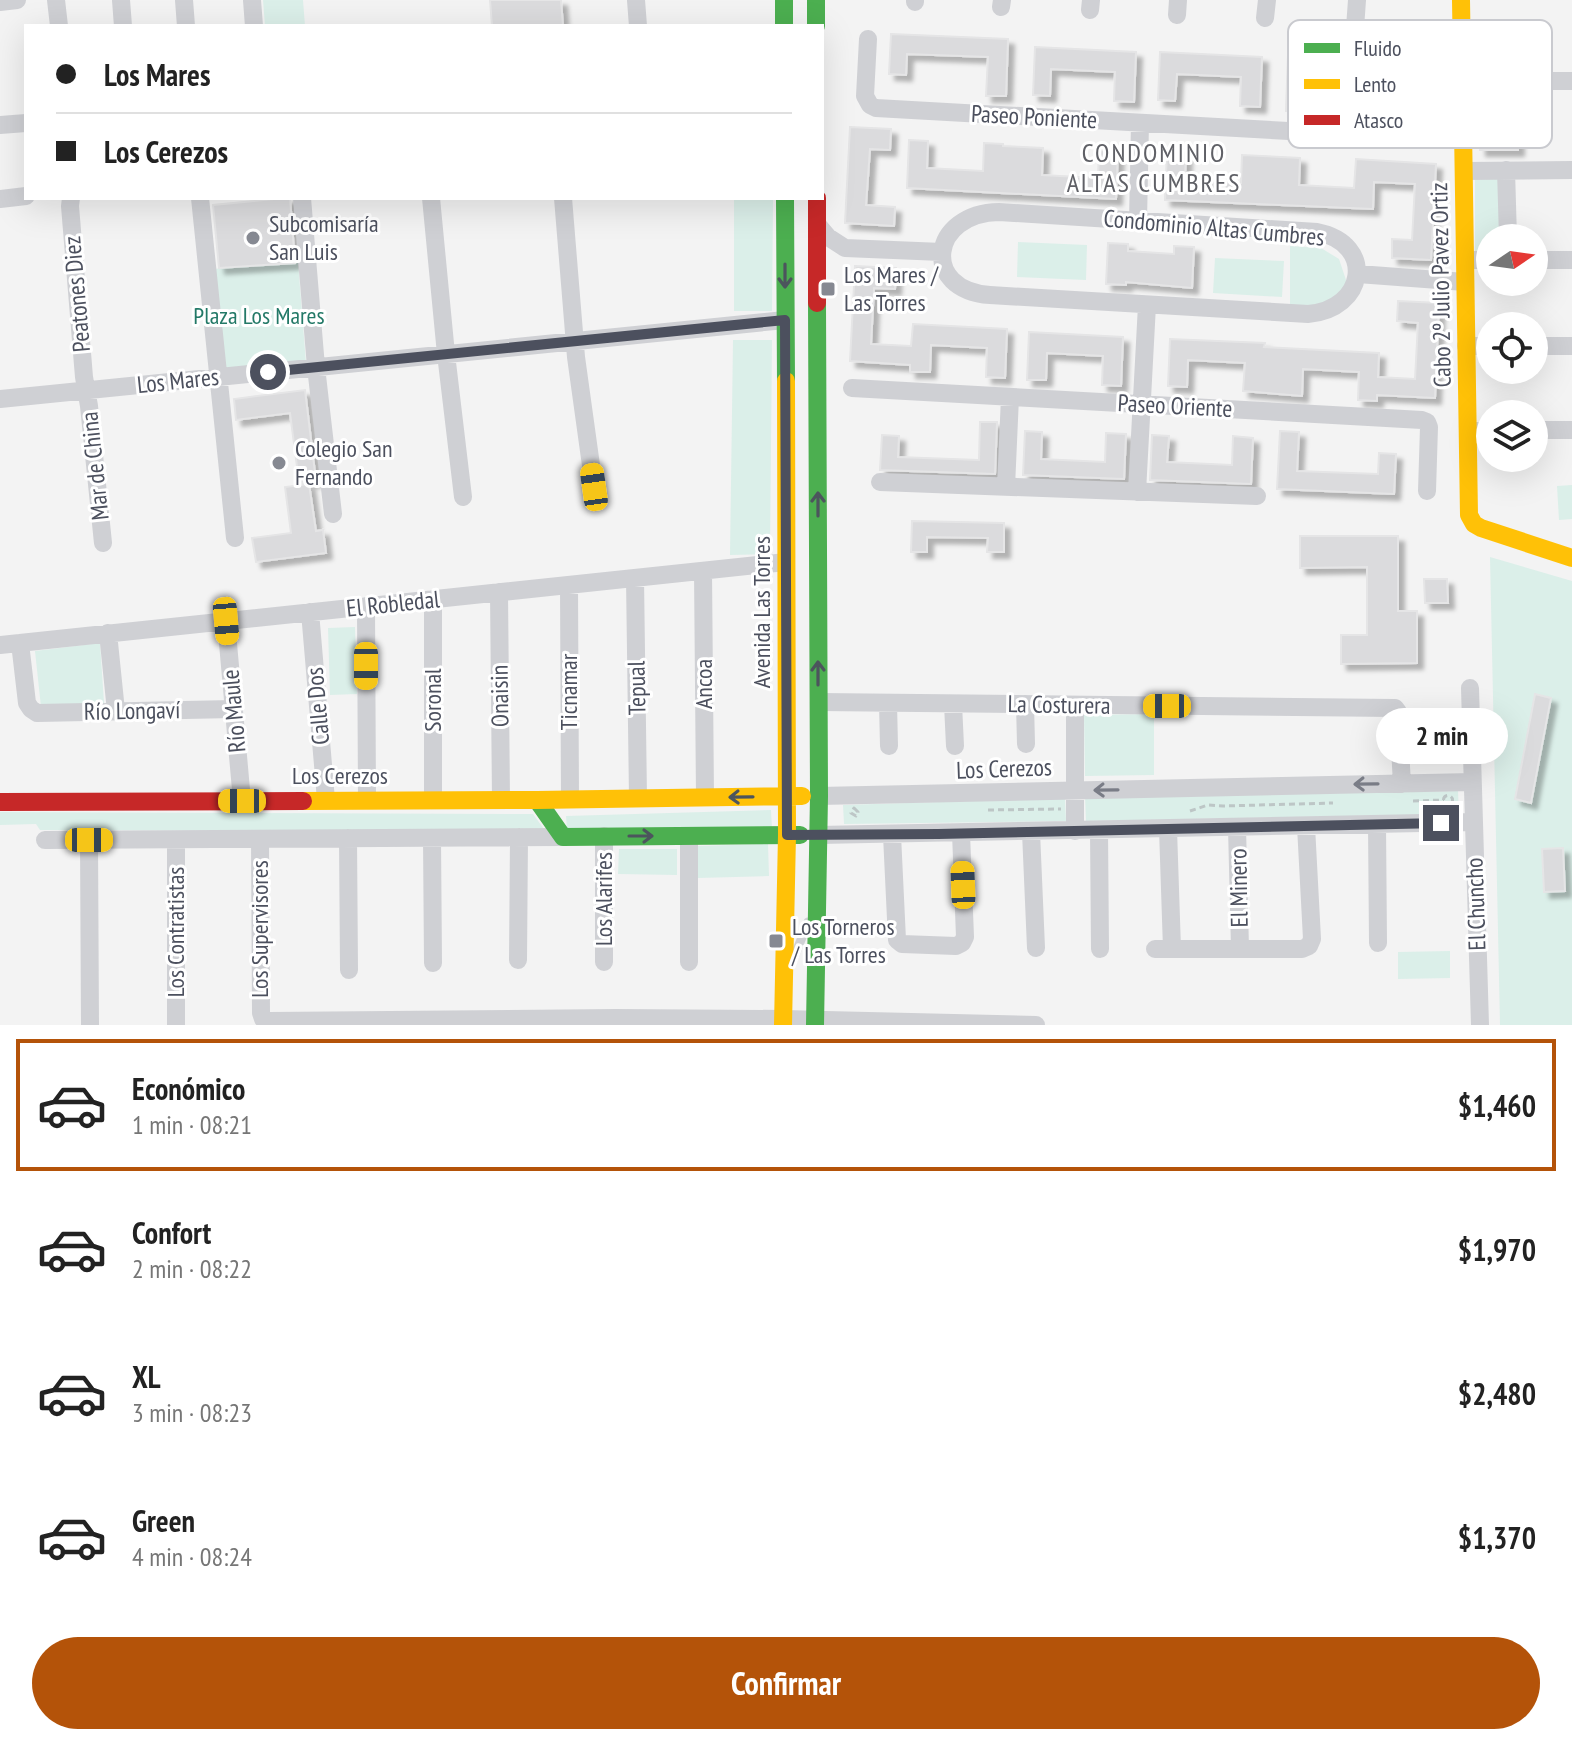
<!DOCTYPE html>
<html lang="es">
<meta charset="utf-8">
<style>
body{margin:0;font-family:"PT Sans Narrow",sans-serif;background:#f2f2f2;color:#222;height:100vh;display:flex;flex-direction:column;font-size:30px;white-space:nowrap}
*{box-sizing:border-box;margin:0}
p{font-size:26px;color:#767676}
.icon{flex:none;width:44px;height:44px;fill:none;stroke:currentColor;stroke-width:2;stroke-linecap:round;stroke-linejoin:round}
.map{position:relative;height:1025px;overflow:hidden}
.sheet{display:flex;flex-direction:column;background:#fff;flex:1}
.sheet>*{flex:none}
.hud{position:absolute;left:24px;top:24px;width:800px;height:176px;border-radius:0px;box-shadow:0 8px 32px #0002;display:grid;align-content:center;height:176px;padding:0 32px;background:#fff}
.needle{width:52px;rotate:77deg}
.tools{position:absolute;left:1476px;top:224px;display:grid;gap:16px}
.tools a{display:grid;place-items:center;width:72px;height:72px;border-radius:50%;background:#fff;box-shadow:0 8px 32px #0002;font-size:40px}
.end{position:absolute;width:36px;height:36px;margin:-18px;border:10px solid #4c505e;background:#fff;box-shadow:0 0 0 4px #fff}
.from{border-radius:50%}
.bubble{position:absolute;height:56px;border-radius:28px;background:#fff;box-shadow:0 8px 32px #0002;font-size:26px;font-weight:800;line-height:56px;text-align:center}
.car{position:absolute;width:24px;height:48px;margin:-24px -12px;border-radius:10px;box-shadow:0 0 6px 2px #0007;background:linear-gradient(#f5c518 24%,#345 0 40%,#f5c518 0 76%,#345 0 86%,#f5c518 0)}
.hud b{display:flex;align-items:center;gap:28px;height:76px;font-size:30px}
.hud b+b{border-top:2px solid #e0e0e0}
.hud i{width:20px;height:20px;background:#222}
ul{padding:14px 0 0;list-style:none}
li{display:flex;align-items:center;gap:24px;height:132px;margin:0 16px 12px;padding:0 16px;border:4px solid transparent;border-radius:0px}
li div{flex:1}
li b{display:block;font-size:30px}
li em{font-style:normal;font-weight:800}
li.selected{border-color:#b45309}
li>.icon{width:72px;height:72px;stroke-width:1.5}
.cta{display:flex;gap:16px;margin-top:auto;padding:16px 32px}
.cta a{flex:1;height:92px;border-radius:48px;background:#b45309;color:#fff;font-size:32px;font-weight:800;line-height:92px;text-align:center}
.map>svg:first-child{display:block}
.green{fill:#dbefe9}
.building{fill:#dbdbdd;stroke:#e5e5e6;stroke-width:2;filter:url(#shadow)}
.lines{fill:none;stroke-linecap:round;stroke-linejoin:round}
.path{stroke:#bdc6c6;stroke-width:3;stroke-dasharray:6 4;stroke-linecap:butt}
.lane{stroke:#cfd0d4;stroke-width:9}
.street{stroke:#cfd0d4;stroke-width:18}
.fast{stroke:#4caf50;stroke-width:18}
.slow{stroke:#ffc107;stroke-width:18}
.jam{stroke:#c62828;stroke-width:18}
.oneway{stroke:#4c555d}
.oneway2{stroke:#7a7d87}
.route{stroke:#4c505e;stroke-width:10}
.poi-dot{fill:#868992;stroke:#fff;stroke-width:3}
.labels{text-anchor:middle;stroke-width:6;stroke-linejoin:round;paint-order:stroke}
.street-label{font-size:24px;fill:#4c505e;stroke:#fff}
.poi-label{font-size:24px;fill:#4c505e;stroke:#fff;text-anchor:start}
.park-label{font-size:24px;fill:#237967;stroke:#fff}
.neighbourhood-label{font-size:26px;letter-spacing:2px;fill:#5f6066;stroke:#fff}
.key{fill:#fff;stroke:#c9cacf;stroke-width:2}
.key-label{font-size:22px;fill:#4c505e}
</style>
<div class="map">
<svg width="1572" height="1025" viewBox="0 0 1572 1025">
<defs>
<filter id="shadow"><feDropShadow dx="6" dy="6" stdDeviation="2" flood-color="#0004"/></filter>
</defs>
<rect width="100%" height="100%" fill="#f3f3f3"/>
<path class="green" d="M263,0H303L305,26H265Z
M1475,179H1503L1502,238H1490V253H1475Z
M734,198H773L772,311H734Z
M1018,242L1087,245L1086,280L1017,277Z
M1290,246L1321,248L1339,259L1347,283L1335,301L1290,309Z
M1215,258L1284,261L1282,297L1213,293Z
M298,262L306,363L221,370L213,269Z
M733,340H772L770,554L730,555Z
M1572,485V519L1559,520L1557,486Z
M1490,557L1572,581V1025H1500Z
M355,627L357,694L330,695L328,628Z
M100,643L104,703L41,707L35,651Z
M1154,714V775L1085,776L1084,715Z
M1458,791L1459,814L1086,821L1085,796Z
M1065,798L1066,821L844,824L843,805Z
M771,810L772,829H567L566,816Z
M0,812L533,814L544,829L534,832L40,830L36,824L0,825Z
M768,844L769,876L698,878L697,846Z
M619,849H677V875L618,874Z
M1450,951V978L1398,979V952Z"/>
<path class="building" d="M490,0H561L563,26H492Z
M891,34L1008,39L1006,96H986L988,57L907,54L906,75L889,74Z
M1035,47L1136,52L1134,102L1114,101L1115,72L1051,69L1050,96L1033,95Z
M1160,52L1262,57L1260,107L1240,106L1241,77L1177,74L1175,101L1158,100Z
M1288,54L1405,59L1404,98L1386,97L1387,76L1306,73L1305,112L1286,111Z
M850,127L891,129L890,150L870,149L866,205L895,207L894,226L845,223Z
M1480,131H1518V150H1480Z
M909,140L928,141L927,168L983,171L984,143L1003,144V146L1043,148L1042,175L1098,178L1099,150L1118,151L1116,199L907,188Z
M1167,152L1186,153L1185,180L1241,183L1242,155L1300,158L1299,185L1354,188L1356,159L1436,164L1431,260L1392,258V239L1412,240L1415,184L1374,182L1373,209L1165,200Z
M284,198H290L295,263L219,268L213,205Z
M1108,243L1128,244V251L1174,254V246L1194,247L1192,288L1126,282V285L1106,284Z
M855,266L896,268L895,289L874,288L871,344L911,346L913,324L1007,329L1005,378L986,377L987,348L931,345L930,372H910V365L850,361Z
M1398,301L1439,303L1435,398L1377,395V401L1358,400L1359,372L1303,369L1302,396L1243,391L1245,363L1188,360L1187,387L1168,386L1170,339L1265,343L1264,347L1379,353L1378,377L1415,379L1418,323L1397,321Z
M1029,332L1123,337L1121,386L1102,385L1103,356L1047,353L1046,380H1027Z
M305,390L316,481L299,482L290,413L236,420L234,399Z
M980,422H997L995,474L880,470L882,435L899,436L898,457L979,460Z
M1025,431L1042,432L1041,459L1105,462L1106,433L1126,434L1124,479L1023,475Z
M1280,431L1299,432L1297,471L1378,474L1379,453L1396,454L1394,494L1277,489Z
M1152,435L1169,436L1167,462L1232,465L1233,436L1253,438L1251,484L1150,480Z
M309,484L316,531L323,530L326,553L256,562L252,538L291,533L285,487Z
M912,521L1004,523V552H987L988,538L927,537V552H911Z
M1300,536H1398V611H1417V663L1341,664V635H1367V567L1300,568Z
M1424,579H1447L1448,603H1425Z
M1535,694L1551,698L1531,803L1515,799Z
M1563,848L1565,891L1544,892L1542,849Z"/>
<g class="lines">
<path class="path" d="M1443.5 800a4.5 4.5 0 1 1 9 0a4.5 4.5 0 1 1-9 0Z
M1413,801L1444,800
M854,808L858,812L856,816L851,813Z
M988,810L1061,809
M1190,811L1208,805L1223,806L1333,803"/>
<path class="lane" d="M793,960L808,922"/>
<path class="street" d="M56,0L59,26
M121,0L123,26
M184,0L186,26
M252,0L254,26
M636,0L638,26
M0,2L17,0
M915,2V0
M1001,7L1002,0
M1090,10L1091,0
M1177,15L1178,0
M1265,18L1267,0
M1355,28L1357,0
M868,39L865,96L870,105L876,108L1362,135
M1463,81H1572
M0,125L26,123
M1506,170L1508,238
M1464,171L1572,170
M71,198L70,206L84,377L89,406L103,543
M200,198L235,538
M302,198L316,367L333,514
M431,198L446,354L463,497
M563,198L576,357L594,487
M0,199L26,196
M999,212L1317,232C1377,244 1365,310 1308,314L990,295C920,290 930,213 999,212Z
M1138,221L1140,123
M817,224L828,237L845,248L942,252
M1465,260H1490
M1534,260H1572
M1358,274L1465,282
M1466,346H1490
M1534,346H1572
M852,388L1422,420L1427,422L1429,427L1427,491
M0,399L785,320
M1534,430H1572
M1468,431H1490
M880,482L1257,496
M1006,487L1010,397
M1137,492L1147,305
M703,571L705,797
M635,578L638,798
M569,585L570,799
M499,592L501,800
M433,599V800
M366,606L367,800
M310,612L326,800
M226,621L242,801
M108,633L116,711
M20,643L27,703L31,709L37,713L234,709
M0,645L786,562
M1470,688L1480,1025
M819,702L1395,708L1398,712L1402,784
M888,703L889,746
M953,704L955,746
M1025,704L1026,744
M1075,705V831
M819,796L1472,782
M1377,824L1378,943
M1237,827L1240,949
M1168,829L1172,949
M1099,830L1100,949
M1031,832L1036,948
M819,835L1473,822
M892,835L897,940L902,944L956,946L962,943L965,937L961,833
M604,836V962
M689,836V962
M348,838L349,970
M432,838L433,963
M260,839L261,1013L263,1019
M45,840L563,837
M89,840L90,1025
M176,840V1025
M1155,949H1302L1309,946L1312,939L1306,826
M518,960L519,837
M263,1019L269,1021L616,1018L783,1019L1036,1025"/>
<path class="fast" d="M784,0V26
M816,0V26
M785,198L786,381
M537,800L563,837L800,835
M815,1025L819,796L817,303"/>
<path class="slow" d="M1461,0L1469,515L1474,524L1481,528L1572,558
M303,801L537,800L802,796
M783,1025L787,835L786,381"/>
<path class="jam" d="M817,198V303
M0,802L303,801"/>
</g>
<defs><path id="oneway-shaft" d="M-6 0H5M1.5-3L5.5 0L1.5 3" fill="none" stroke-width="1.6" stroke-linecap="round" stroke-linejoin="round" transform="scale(2)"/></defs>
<g class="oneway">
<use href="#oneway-shaft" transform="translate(785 276) rotate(90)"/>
<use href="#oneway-shaft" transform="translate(818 504) rotate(-90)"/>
<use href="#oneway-shaft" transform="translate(818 673) rotate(-90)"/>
<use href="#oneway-shaft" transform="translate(741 797) rotate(179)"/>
<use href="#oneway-shaft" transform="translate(641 836)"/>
</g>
<g class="oneway2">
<use href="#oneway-shaft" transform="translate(1366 784) rotate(179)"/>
<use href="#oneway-shaft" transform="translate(1106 790) rotate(179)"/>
</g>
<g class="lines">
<path class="route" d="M268,372L785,320L787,835L938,834L1441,823"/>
</g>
<g class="poi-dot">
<circle cx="253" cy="238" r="8"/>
<rect x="820" y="281" width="16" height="16" rx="4"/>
<circle cx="279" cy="463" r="8"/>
<rect x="768" y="933" width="16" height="16" rx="4"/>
</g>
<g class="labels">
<g class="street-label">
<text transform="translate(1034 117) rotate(3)" y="8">Paseo Poniente</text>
<text transform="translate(1214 228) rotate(5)" y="8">Condominio Altas Cumbres</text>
<text transform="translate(1441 285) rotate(-91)" y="8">Cabo 2º Julio Pavez Ortiz</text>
<text transform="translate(77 294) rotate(-95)" y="8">Peatones Diez</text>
<text transform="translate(178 381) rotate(-6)" y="8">Los Mares</text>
<text transform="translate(1175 406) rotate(3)" y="8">Paseo Oriente</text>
<text transform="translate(95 466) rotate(-96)" y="8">Mar de China</text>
<text transform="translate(393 604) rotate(-6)" y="8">El Robledal</text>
<text transform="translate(762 612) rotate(-90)" y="8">Avenida Las Torres</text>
<text transform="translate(704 684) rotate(-90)" y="8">Ancoa</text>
<text transform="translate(637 688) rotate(-91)" y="8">Tepual</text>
<text transform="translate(569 692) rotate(-90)" y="8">Ticnamar</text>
<text transform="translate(500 696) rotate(-91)" y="8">Onaisin</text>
<text transform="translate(433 700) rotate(-90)" y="8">Soronal</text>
<text transform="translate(1059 705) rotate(1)" y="8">La Costurera</text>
<text transform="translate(318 706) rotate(-95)" y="8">Calle Dos</text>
<text transform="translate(132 711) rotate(-1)" y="8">Río Longaví</text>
<text transform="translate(234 711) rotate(-95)" y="8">Río Maule</text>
<text transform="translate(1004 769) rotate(-2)" y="8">Los Cerezos</text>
<text x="340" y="784">Los Cerezos</text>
<text transform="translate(1239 888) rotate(-91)" y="8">El Minero</text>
<text transform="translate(604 899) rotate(-90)" y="8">Los Alarifes</text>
<text transform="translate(1476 904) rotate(-92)" y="8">El Chuncho</text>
<text transform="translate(260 929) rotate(-90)" y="8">Los Supervisores</text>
<text transform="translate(176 932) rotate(-90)" y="8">Los Contratistas</text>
</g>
<g class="poi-label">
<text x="269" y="232">Subcomisaría<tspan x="269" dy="28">San Luis</tspan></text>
<text x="844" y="283">Los Mares /<tspan x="844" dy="28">Las Torres</tspan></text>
<text x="295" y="457">Colegio San<tspan x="295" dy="28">Fernando</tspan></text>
<text x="792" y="935">Los Torneros<tspan x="792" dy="28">/ Las Torres</tspan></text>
</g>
<g class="park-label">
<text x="259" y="324">Plaza Los Mares</text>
</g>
<g class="neighbourhood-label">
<text x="1154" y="162">CONDOMINIO<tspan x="1154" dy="30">ALTAS CUMBRES</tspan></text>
</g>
</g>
<rect x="1288" y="20" width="264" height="128" rx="12" class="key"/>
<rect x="1304" y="43" width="36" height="10" fill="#4caf50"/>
<rect x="1304" y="79" width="36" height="10" fill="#ffc107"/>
<rect x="1304" y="115" width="36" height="10" fill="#c62828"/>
<g class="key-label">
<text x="1354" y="56">Fluido</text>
<text x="1354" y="92">Lento</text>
<text x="1354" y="128">Atasco</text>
</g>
</svg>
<div class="tools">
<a><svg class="needle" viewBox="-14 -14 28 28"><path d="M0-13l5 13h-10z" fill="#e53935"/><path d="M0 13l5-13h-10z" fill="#767676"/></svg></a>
<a><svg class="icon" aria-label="locate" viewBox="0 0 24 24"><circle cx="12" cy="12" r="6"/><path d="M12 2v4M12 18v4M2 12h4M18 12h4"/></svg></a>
<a><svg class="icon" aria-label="layers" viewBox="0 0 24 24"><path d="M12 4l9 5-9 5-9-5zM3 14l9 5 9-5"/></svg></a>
</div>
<i class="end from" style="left:268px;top:372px"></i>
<i class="end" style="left:1441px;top:823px"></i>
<div class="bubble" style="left:1376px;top:708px;width:132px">2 min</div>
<i class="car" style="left:594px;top:487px;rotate:352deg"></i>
<i class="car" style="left:226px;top:621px;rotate:175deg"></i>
<i class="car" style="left:366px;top:666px;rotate:180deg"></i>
<i class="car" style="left:1167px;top:706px;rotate:270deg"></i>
<i class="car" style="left:242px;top:801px;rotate:270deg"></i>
<i class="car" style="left:89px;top:840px;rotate:90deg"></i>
<i class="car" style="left:963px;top:885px;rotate:358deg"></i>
<div class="hud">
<b><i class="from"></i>Los Mares</b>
<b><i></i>Los Cerezos</b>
</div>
</div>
<section class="sheet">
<ul>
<li class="selected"><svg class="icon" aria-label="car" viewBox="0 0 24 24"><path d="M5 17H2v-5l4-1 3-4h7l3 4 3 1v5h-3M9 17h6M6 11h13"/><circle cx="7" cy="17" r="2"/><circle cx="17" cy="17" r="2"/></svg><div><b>Económico</b><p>1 min · 08:21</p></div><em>$1,460</em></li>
<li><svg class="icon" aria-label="car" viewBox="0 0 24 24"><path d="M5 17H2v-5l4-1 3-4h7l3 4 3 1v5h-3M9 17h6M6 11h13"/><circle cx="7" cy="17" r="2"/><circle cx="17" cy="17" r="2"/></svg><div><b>Confort</b><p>2 min · 08:22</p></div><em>$1,970</em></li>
<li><svg class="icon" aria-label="car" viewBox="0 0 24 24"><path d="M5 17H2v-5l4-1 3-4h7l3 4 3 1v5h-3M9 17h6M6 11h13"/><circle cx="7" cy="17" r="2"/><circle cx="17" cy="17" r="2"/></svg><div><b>XL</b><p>3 min · 08:23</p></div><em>$2,480</em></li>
<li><svg class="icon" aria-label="car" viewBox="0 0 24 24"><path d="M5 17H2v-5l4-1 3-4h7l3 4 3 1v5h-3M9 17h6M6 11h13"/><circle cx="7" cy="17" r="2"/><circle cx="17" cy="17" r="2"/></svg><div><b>Green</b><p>4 min · 08:24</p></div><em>$1,370</em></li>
</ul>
<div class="cta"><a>Confirmar</a></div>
</section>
